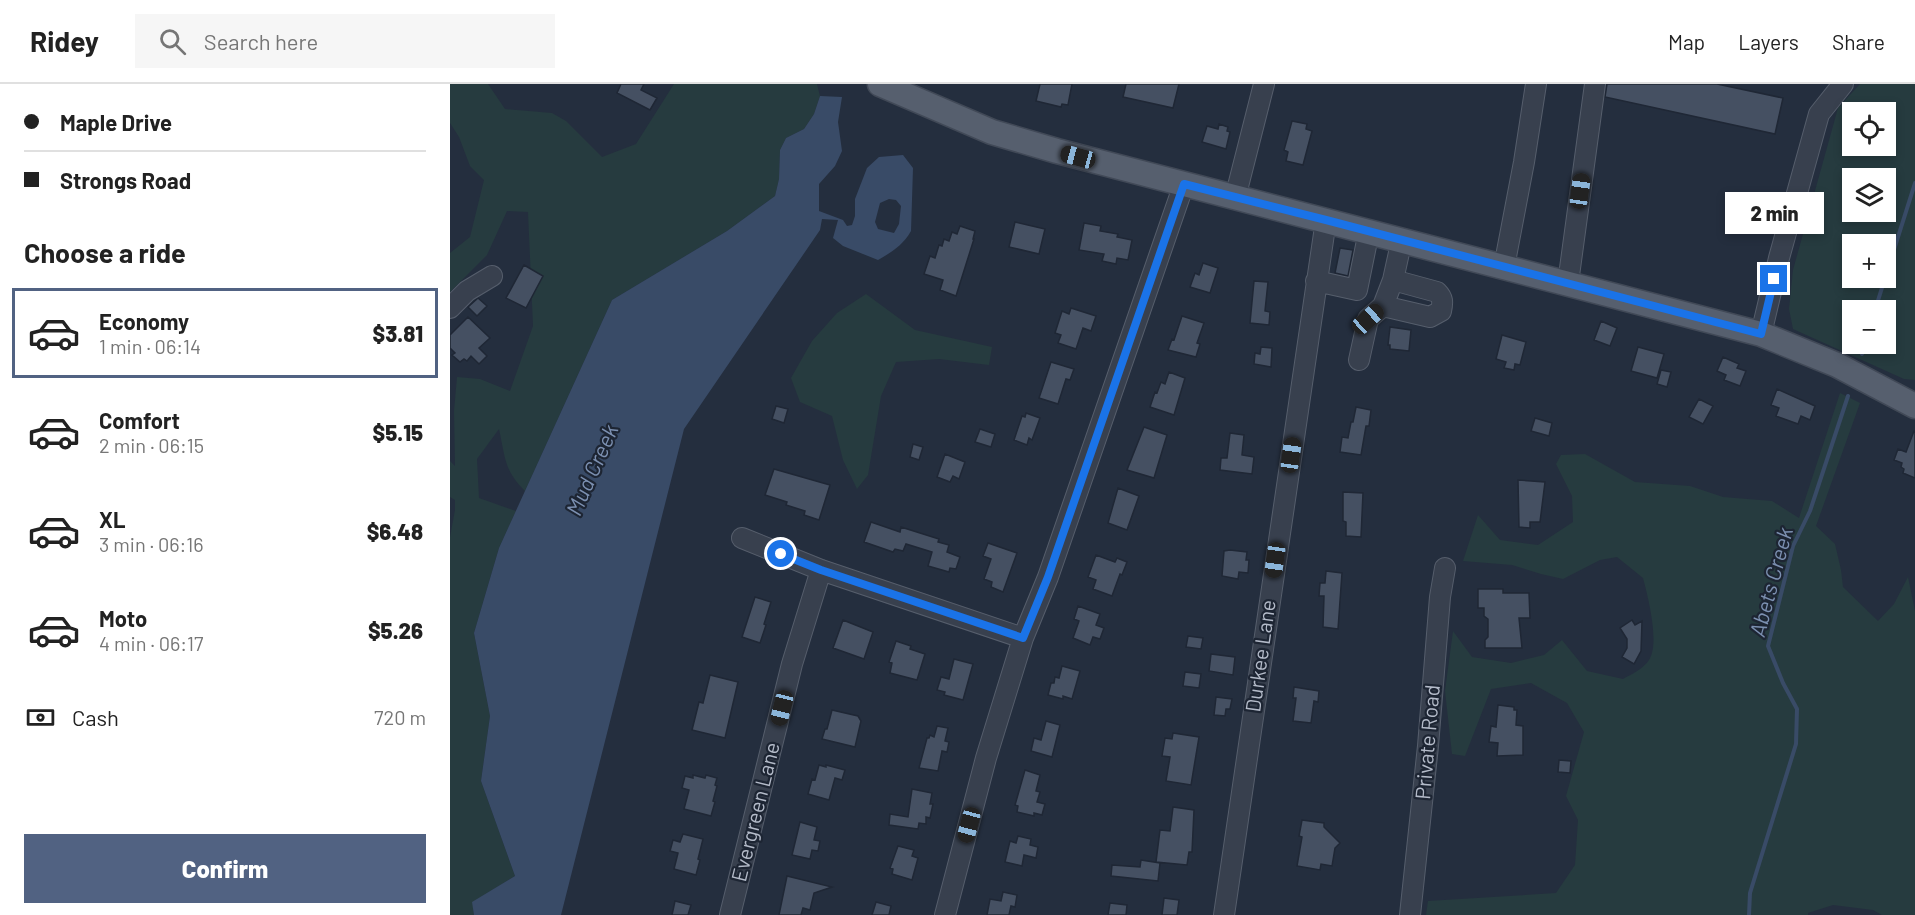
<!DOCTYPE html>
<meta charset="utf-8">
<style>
body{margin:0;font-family:Barlow,sans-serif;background:#f6f6f6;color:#222;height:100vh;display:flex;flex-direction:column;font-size:22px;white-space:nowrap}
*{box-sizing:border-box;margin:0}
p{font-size:20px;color:#767676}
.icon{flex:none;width:33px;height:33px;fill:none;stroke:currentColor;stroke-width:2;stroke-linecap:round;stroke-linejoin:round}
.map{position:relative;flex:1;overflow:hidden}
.side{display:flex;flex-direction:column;background:#fff;width:450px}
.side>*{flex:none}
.guide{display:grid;align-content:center;height:132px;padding:0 24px;background:#fff}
.fabs{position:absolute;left:1392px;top:18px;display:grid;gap:12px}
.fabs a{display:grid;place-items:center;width:54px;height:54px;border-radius:0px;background:#fff;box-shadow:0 3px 9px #0003;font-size:30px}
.end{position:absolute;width:27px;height:27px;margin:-14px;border:8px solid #1a73e8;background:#fff;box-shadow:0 0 0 3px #fff}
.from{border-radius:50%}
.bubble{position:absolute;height:42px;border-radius:0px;background:#fff;box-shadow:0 3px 9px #0003;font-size:20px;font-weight:800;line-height:42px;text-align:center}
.car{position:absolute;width:18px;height:36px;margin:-18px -9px;border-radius:8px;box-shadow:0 0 4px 2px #0007;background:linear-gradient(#222 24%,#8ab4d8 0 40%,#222 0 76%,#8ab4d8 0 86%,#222 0)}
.guide b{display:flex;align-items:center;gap:21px;height:57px;font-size:22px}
.guide b+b{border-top:2px solid #e0e0e0}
.guide i{width:15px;height:15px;background:#222}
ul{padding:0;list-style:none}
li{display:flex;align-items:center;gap:18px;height:90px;margin:0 12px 9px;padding:0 12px;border:3px solid transparent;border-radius:0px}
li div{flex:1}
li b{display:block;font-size:22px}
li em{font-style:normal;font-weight:800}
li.active{border-color:#516282}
li>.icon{width:54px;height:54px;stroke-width:1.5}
h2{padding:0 24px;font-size:27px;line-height:72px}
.pay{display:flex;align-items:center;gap:15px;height:66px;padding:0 24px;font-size:22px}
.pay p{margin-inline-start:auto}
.primary-button{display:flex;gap:12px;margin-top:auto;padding:12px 24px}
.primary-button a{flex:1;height:69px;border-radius:0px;background:#516282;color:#fff;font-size:24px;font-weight:800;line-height:69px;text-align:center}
header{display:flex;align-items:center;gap:36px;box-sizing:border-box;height:84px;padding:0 30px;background:#fff;border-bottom:2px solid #e0e0e0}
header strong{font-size:28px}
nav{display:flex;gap:33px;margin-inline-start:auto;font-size:21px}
.search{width:420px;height:54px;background:#f6f6f6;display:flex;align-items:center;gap:15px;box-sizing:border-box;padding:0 21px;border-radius:0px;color:#767676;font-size:22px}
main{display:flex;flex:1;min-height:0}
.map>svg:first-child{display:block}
.green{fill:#263b3f;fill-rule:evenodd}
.water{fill:#394b67;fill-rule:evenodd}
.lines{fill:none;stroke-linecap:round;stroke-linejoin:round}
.stream{stroke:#394b67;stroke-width:4}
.building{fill:#455062;stroke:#1f2735;stroke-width:1.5}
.minor-casing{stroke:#565e6c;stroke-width:22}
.major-casing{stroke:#414957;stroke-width:27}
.minor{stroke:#38404e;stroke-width:20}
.major{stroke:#565f6e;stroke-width:24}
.route{stroke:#1a73e8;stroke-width:8}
.labels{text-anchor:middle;stroke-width:4.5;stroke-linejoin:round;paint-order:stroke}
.street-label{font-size:21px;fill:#b4bbc9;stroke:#1d2533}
.water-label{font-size:22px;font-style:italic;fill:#7c90b1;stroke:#1d2533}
</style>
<header>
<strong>Ridey</strong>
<div class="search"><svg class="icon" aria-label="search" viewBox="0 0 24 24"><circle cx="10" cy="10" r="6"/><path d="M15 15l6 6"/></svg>Search here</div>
<nav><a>Map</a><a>Layers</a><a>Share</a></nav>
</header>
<main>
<section class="side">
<div class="guide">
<b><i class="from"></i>Maple Drive</b>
<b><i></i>Strongs Road</b>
</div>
<h2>Choose a ride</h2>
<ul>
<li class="active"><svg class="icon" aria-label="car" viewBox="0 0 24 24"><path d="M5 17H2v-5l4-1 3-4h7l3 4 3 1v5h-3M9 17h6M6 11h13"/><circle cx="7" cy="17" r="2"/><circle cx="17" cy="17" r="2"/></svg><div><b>Economy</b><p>1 min · 06:14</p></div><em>$3.81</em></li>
<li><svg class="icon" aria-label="car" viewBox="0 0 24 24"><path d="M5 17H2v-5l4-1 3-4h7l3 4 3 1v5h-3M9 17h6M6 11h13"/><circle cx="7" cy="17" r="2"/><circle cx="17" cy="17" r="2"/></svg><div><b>Comfort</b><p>2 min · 06:15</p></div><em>$5.15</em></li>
<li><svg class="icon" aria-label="car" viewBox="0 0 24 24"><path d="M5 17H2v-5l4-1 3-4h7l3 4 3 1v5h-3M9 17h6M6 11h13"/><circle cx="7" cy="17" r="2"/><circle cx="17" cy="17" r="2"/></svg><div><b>XL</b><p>3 min · 06:16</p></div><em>$6.48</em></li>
<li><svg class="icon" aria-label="car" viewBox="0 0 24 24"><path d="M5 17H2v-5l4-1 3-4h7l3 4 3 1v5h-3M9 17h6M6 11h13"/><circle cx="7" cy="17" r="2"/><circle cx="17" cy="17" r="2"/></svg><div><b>Moto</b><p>4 min · 06:17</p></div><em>$5.26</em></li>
</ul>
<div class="pay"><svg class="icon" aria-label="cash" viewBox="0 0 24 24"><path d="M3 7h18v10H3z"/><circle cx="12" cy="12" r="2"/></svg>Cash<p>720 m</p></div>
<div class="primary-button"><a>Confirm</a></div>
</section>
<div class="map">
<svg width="1465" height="831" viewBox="0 0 1465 831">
<rect width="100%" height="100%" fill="#242e3e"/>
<path class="green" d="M0,0H38L55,25L102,29L116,37L152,73L186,60L224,0H367L370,12L364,30L354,45L336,54L330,66L329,95L325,112L277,147L162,216L75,407C54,387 55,372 49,345L27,375L29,414L66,427L49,464L24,549L40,632L31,697L65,792L23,818L24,831H0V453L5,426V416L0,413V377L5,382L4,327L7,293L30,295L60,307L83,242L78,128L57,127L37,171L0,208V169L20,153L34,96L20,82L9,53L0,39Z
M1410,0H1465V296L1454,295L1343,245L1339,225L1343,186L1388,24ZM1402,28H1436V62H1402ZM1402,94H1436V128H1402ZM1436,160V194H1402V160ZM1436,226V260H1402V226Z
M416,210L465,246L542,263L539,281L489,275L446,278L431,312L418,391L407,405L393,376L382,332L350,318L341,294L362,257L387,229Z
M1390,309L1410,319L1366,442L1385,460L1391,486L1393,503L1428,537L1444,520L1458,493L1465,527V831H1432L1423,826L1383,821L1358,829V831H976L978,817L1106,809L1125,781L1128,736L1116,712L1134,648L1117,619L1081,599L1041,605L1015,672L1002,670L995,607L1003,547L1022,573L1061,579L1094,571L1112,556L1137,587L1173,595C1182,590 1193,585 1199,576C1210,559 1198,513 1193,494L1167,473L1150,476L1113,495L1091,490L1062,481L1013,477L1028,431L1050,456L1088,461L1123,438L1122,412L1106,380L1111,371L1135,370L1185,398L1240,402L1273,413L1322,417L1349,434Z"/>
<path class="water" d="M370,12L392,13L388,38L392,67L385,82L369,100V127L393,136L397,142L402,141L405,132V115L417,84L429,73L453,71L463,84L461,147C453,161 442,168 428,176L393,162L383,154L388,136L372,135L370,146L234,345L111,831H24L22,818L65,792L31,697L40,632L24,549L49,464L162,216L277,147L325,112L329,95L330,66L336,54L354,45L364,30ZM439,115L446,116L451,122L449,140L444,149L428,145L425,138L430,119Z"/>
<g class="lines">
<path class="stream" d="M1425,226L1465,99
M1412,270L1415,260
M1299,831L1300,809L1346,660L1347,625L1333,599L1318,562L1343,462L1360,427L1398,312"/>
</g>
<path class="building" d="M171,0H194L191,6L207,14L200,26L167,9Z
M590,0H622L618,21L612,20L611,23L586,17Z
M676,0H729L723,24L673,13Z
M1157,0H1267L1333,14L1325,50L1155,13Z
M842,37L857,40L856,45L862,47L853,81L836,77L838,68L834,66Z
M769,40L778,43L777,47L780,48L776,65L752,58L757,42L768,45Z
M565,138L595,145L589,170L559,163Z
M634,139L651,142L650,147L668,150L667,153L682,156L678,176L667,174L666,180L652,177L654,170L629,166Z
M510,142L525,147L523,155H524L506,212L490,206L493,196L474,190L480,172L485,174L489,161L492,162L494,155L499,157L502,148L507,150Z
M890,164L903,166L898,192L885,189Z
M753,179L768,184L760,209L740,203L745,189L749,191Z
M74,181L93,192L76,224L56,214Z
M804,197L818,198L815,227L820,228L819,241L800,239Z
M28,214L37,222L27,232L18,223Z
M621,224L646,232L641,247L633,244L626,265L608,259L611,251L605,249L612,227L619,230Z
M732,232L754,239L747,259L750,260L746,273L718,266L722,255L724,256Z
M18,233L40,254L29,264L37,272L29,280L21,272L17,277L14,275L10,278L2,271L5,269L0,264V251Z
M1151,237L1167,244L1160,262L1144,256Z
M940,243L961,246L959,267L940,265V261H938Z
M1052,251L1076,258L1070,281L1065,280L1064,286L1054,284L1056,278L1046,275Z
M811,263L822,264L821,283L804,280L805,269L810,270Z
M1188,263L1214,270L1207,294L1181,287Z
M1273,273L1289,280L1287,284L1296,287L1290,302L1274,296L1276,291L1267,287Z
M601,278L624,285L620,296L616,295L608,320L589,314Z
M1211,286L1221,288L1217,303L1207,300Z
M719,288L735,294L724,331L700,323L705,308L707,309L711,298L715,300Z
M1327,305L1365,322L1360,336L1351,332L1348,340L1326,332L1329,324L1321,321Z
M1249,315L1263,322L1253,340L1239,333Z
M326,322L338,325L334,339L322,335Z
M906,323L921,326L919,342H916L911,371L890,368L892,353L898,354L901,338H903Z
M576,329L590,334L582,356L579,354L577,361L564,356L572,332L575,333Z
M1085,334L1102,339L1099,352L1081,347Z
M694,343L717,351L704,394L677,386Z
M530,345L545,350L541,363L525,358Z
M1464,347H1465V394L1453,389L1454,385L1451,383L1452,379L1444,376L1448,365L1456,368Z
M780,349L794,351L792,371L804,373L802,390L770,386L771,374H777Z
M463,360L473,363L469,376L460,373Z
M495,370L515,378L509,395L503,392L500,398L487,393Z
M324,385L380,401L369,436L354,431L355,427L336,421L337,418L315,411Z
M1068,396L1095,398L1090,438H1080V444L1069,443Z
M668,404L689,412L677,446L658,439Z
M893,408L913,409L911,453L896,452V438L893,437Z
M421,438L450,448L451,443L489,455L488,458L499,461L497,468L510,473L506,485L500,484L499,488L478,482L482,468L456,460L453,467L445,465L443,468L414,458Z
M538,459L567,469L553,508L541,503L542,498L534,495L541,475L533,472Z
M780,466L797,468L796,476H799L798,489L789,488L788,495L772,492L774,467Z
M646,471L665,478L667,474L677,478L672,491L670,490L662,512L643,505L646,496L638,493Z
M876,487L892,489L888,545L873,543L874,512H869L870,499H875Z
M1028,505H1053V509H1079L1080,534H1069L1072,564H1035V556L1038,553V535L1034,532V524H1028Z
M305,513L321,518L314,540L316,541L310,559L292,553Z
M628,522L650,530L646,541L654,544L650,555L643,553L640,561L623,554L629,537L624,535Z
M393,536L423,548L414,575L383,564Z
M1182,536L1185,541L1192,537L1191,567L1184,580L1172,573L1177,564V555L1170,544Z
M738,552L753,554L751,565L736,563Z
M446,557L461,562L460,565L475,570L467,596L440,589L442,579L439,578Z
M761,570L785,573L783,591L759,587Z
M504,575L523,580L513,616L494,611L495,608L487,606L491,593L499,595Z
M612,582L630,587L622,615L613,612V615L598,611L601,599H604L605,593L609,594Z
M735,588L751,590L749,604L733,602Z
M260,591L288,598L275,654L242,646L249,618L253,619Z
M844,603L869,607L868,618L864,617L861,639L843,637L846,614H843Z
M766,613L782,615L780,625H776L775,632L764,631Z
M1048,621L1064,623V626H1067L1066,641L1073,642V671L1047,672L1048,659L1039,658L1041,642L1046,643Z
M382,626L408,632L411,637L405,663L372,655L375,645H377Z
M596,637L610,641L602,673L581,667L584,654L591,656Z
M487,642L498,644L495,657L499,658L497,668L492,667L488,687L469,684L477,654H479L480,651L484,653Z
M723,649L749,653L741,701L716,697L720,673L712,672L715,654L722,655Z
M1109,676L1121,677L1120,689L1108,688Z
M369,681L376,683V681L395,686L392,696L385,694L379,716L358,710L362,695L365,696Z
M575,686L590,691L586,707L590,708L587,718L595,720L592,731L584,729V732L567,728L568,722L565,721Z
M243,691L255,694L256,691L267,694L265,701L267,702L263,717L265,718L261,732L234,725L239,706L232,704L235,692L243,694Z
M462,705L482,709L480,720H483L480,734L476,733V740L469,739L468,745L439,741L440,730L458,733Z
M723,723L744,726L742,768H739L737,781L706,778L710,746L720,747Z
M852,736L874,739V743L890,759L885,764L882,782L871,780L870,786L847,782L852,753L849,752Z
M350,738L367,743L364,756L370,757L368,767L362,766L360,775L342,771Z
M233,750L253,755L248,775L250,776L246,791L224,785L228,769L220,767L223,756L230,758Z
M568,752L581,755L580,761L588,763L586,774L574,771L572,782L555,778L560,757L566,759Z
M448,762L464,766L462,772L468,774L462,796L442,790L443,785L440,784Z
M691,776L710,779L708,797L661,792L662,781L690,783Z
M337,792L382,803L364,809L360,826L353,824L351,831H329Z
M553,808L567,811L565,823L561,822L559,831H537L540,815L551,817Z
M714,814L729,816L727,831H712Z
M225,817L241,821L238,831H222Z
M426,818L441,822L439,831H422Z
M660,819L677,821L676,831H658Z"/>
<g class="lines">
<defs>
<path id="minor" d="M785,114L814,0
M1054,183L1074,78L1086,0
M866,197L907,206L919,147
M1118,199L1145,0
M933,222L980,233L991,227C993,218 993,214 987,208L943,196
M0,224L17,207L42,192
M1311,250L1329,174L1369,30L1393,0
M909,276L918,235L933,222L943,196L952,155
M292,454L371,486L573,554
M280,831L342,580L371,486
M495,831L536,674L573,554L598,493L734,100
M774,831L876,136
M960,831L978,662L990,513L995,484"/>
<path id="major" d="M430,0L542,48L607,67L1311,250L1387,281L1465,322"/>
</defs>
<use href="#minor" class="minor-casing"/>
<use href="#major" class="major-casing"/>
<use href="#minor" class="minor"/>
<use href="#major" class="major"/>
</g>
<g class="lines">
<path class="route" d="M331,470L371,486L573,554L598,493L734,100L876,136L1311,250L1324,195"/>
</g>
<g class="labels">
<g class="street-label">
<text transform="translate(811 572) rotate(-82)" y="7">Durkee Lane</text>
<text transform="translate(978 658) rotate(-85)" y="7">Private Road</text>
<text transform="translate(306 728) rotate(-76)" y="7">Evergreen Lane</text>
</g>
<g class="water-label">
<text transform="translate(142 386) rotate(-66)" y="8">Mud Creek</text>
<text transform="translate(1321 498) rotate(-75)" y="8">Abets Creek</text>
</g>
</g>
</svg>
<div class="fabs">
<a><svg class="icon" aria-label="locate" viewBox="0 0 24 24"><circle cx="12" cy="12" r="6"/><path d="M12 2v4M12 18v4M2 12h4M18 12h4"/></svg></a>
<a><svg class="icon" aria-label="layers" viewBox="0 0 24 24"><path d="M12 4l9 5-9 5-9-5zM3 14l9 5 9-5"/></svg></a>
<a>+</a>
<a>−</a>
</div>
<i class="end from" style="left:331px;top:470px"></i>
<i class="end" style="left:1324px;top:195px"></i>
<div class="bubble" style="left:1275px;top:108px;width:99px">2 min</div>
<i class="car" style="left:628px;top:73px;rotate:285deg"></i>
<i class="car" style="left:1130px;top:107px;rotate:8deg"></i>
<i class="car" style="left:918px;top:235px;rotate:48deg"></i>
<i class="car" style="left:841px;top:371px;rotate:8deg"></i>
<i class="car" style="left:825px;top:476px;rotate:188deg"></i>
<i class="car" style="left:332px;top:624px;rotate:194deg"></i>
<i class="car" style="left:519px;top:741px;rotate:195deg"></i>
</div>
</main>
